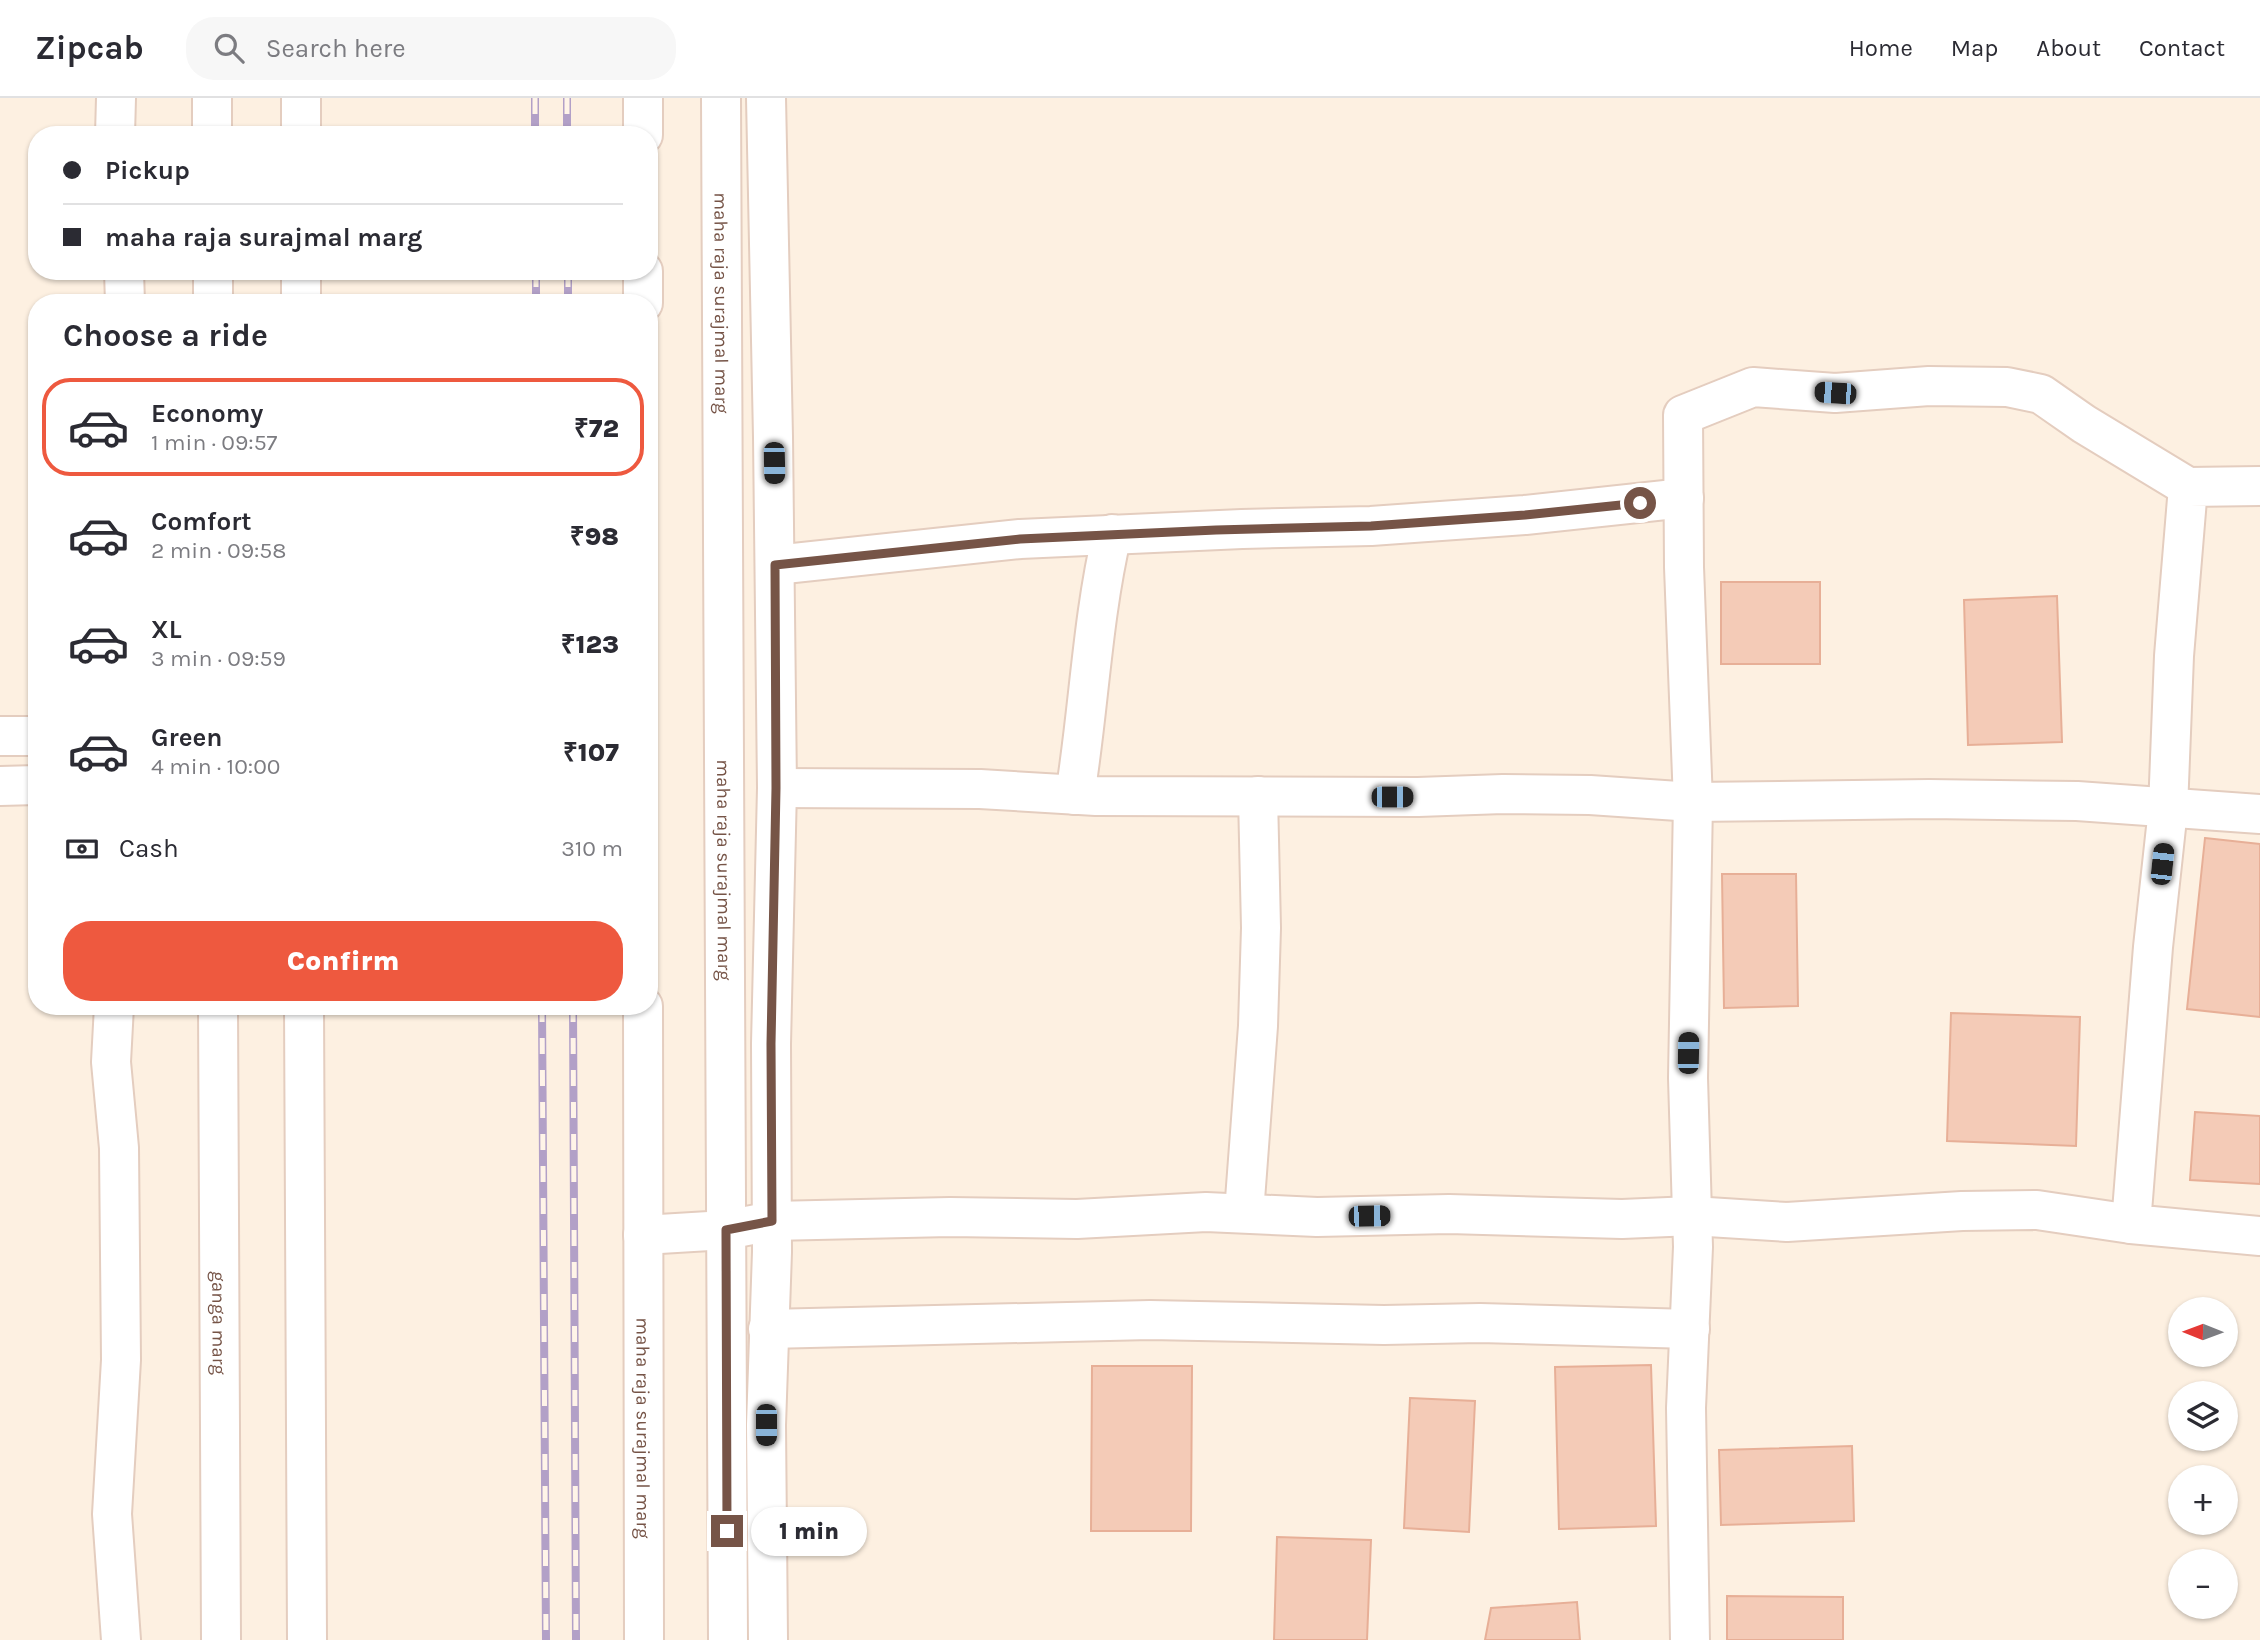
<!DOCTYPE html>
<meta charset="utf-8">
<style>
body{margin:0;font-family:Karla,sans-serif;background:#f7f7f7;color:#2b2b33;height:100vh;display:flex;flex-direction:column;font-size:26px;white-space:nowrap}
*{box-sizing:border-box;margin:0}
p{font-size:23px;color:#7c7c81}
.icon{flex:none;width:38px;height:38px;fill:none;stroke:currentColor;stroke-width:2;stroke-linecap:round;stroke-linejoin:round}
.map{position:relative;flex:1;overflow:hidden}
.side{position:absolute;left:28px;top:196px;width:630px;height:721px;display:flex;flex-direction:column;background:#fff;border-radius:28px;box-shadow:0 2px 5px #0004}
.side>*{flex:none}
.top-card{position:absolute;left:28px;top:28px;width:630px;height:154px;border-radius:28px;box-shadow:0 2px 5px #0004;display:grid;align-content:center;height:154px;padding:0 35px;background:#fff}
.needle{width:46px;rotate:271deg}
.controls{position:absolute;left:2168px;top:1199px;display:grid;gap:14px}
.controls a{display:grid;place-items:center;width:70px;height:70px;border-radius:50%;background:#fff;box-shadow:0 2px 5px #0004;font-size:35px}
.end{position:absolute;width:32px;height:32px;margin:-16px;border:9px solid #765447;background:#fff;box-shadow:0 0 0 4px #fff}
.from{border-radius:50%}
.bubble{position:absolute;height:49px;border-radius:24px;background:#fff;box-shadow:0 2px 5px #0004;font-size:23px;font-weight:800;line-height:49px;text-align:center}
.car{position:absolute;width:21px;height:42px;margin:-21px -10px;border-radius:9px;box-shadow:0 0 5px 2px #0007;background:linear-gradient(#222 24%,#8ab4d8 0 40%,#222 0 76%,#8ab4d8 0 86%,#222 0)}
.top-card b{display:flex;align-items:center;gap:24px;height:66px;font-size:26px}
.top-card b+b{border-top:2px solid #e1e1e2}
.top-card i{width:18px;height:18px;background:#2b2b33}
ul{padding:0;list-style:none}
li{display:flex;align-items:center;gap:21px;height:98px;margin:0 14px 10px;padding:0 21px;border:4px solid transparent;border-radius:28px}
li div{flex:1}
li b{display:block;font-size:26px}
li em{font-style:normal;font-weight:800}
li.selected{border-color:#ee593f}
li>.icon{width:63px;height:63px;stroke-width:1.5}
h2{padding:0 35px;font-size:32px;line-height:84px}
.pay{display:flex;align-items:center;gap:18px;height:77px;padding:0 35px;font-size:26px}
.pay p{margin-inline-start:auto}
.action{display:flex;gap:14px;margin-top:auto;padding:14px 35px}
.action a{flex:1;height:80px;border-radius:28px;background:#ee593f;color:#fff;font-size:28px;font-weight:800;line-height:80px;text-align:center}
header{display:flex;align-items:center;gap:42px;box-sizing:border-box;height:98px;padding:0 35px;background:#fff;border-bottom:2px solid #e1e1e2}
header strong{font-size:33px}
nav{display:flex;gap:38px;margin-inline-start:auto;font-size:24px}
.search{width:490px;height:63px;background:#f7f7f7;display:flex;align-items:center;gap:18px;box-sizing:border-box;padding:0 24px;border-radius:28px;color:#7c7c81;font-size:26px}
.map>svg:first-child{display:block}
.building{fill:#f4cbb7;stroke:#e7af97;stroke-width:2}
.lines{fill:none;stroke-linecap:round;stroke-linejoin:round}
.minor-casing{stroke:#e4cdbf;stroke-width:42}
.minor{stroke:#fff;stroke-width:38}
.rail-casing{stroke:#b2a0c7;stroke-width:8}
.rail{stroke:#fff4e8;stroke-width:5;stroke-dasharray:16;stroke-linecap:butt}
.route{stroke:#765447;stroke-width:9}
.labels{text-anchor:middle;stroke-width:7;stroke-linejoin:round;paint-order:stroke}
.street-label{font-size:19px;fill:#765447;stroke:#fff4e8}
</style>
<header>
<strong>Zipcab</strong>
<div class="search"><svg class="icon" aria-label="search" viewBox="0 0 24 24"><circle cx="10" cy="10" r="6"/><path d="M15 15l6 6"/></svg>Search here</div>
<nav><a>Home</a><a>Map</a><a>About</a><a>Contact</a></nav>
</header>
<div class="map">
<svg width="2260" height="1542" viewBox="0 0 2260 1542">
<rect width="100%" height="100%" fill="#fdf0e1"/>
<path class="building" d="M1721,484H1820V566H1721Z
M2057,498L2062,644L1968,647L1964,502Z
M2205,740L2260,746V919L2187,911Z
M1722,776H1796L1798,908L1724,910Z
M1951,915L2080,919L2076,1048L1947,1043Z
M2195,1014L2260,1018V1086L2190,1082Z
M1651,1267L1656,1428L1559,1431L1555,1269Z
M1092,1268H1192L1191,1433H1091Z
M1410,1300L1475,1303L1469,1434L1404,1430Z
M1852,1348L1854,1423L1721,1427L1719,1352Z
M1277,1439L1371,1442L1367,1542H1274Z
M1727,1498L1843,1499V1542H1727Z
M1577,1504L1580,1542H1485L1491,1510Z"/>
<g class="lines">
<defs>
<g id="minor">
<path d="M212,0V37"/>
<path d="M301,0V37"/>
<path d="M643,0V37"/>
<path id="s1" d="M721,0L728,1542"/>
<path d="M766,0L773,339L777,690L771,946L772,1154L766,1327L768,1542"/>
<path d="M115,37L116,0"/>
<path d="M124,173L125,205"/>
<path d="M213,173V205"/>
<path d="M301,173V205"/>
<path d="M643,173V205"/>
<path d="M2260,388L2188,389L2174,558L2168,711L2153,849L2131,1126L2260,1138"/>
<path d="M775,467L1020,441L1242,431L1371,428L1525,417L1684,400"/>
<path d="M0,638H37"/>
<path d="M0,688L37,687"/>
<path d="M777,690L980,691L1096,698L1418,699L1503,696L1590,697L1693,704L1929,701L2077,703L2260,716"/>
<path d="M1075,697C1089,610 1092,521 1112,436"/>
<path d="M114,908L111,964L119,1050L121,1262L112,1416L121,1542"/>
<path id="s2" d="M218,908L221,1542"/>
<path d="M304,908L307,1542"/>
<path id="s3" d="M643,908L644,1542"/>
<path d="M1244,1115L1258,928L1261,830L1258,698"/>
<path d="M643,1137L726,1132L772,1123L950,1119L1077,1121L1206,1114L1317,1119L1449,1116L1622,1121L1692,1118L1787,1124L1962,1113L2037,1112L2131,1126"/>
<path d="M768,1231L1150,1222L1384,1227L1480,1225L1690,1231"/>
<path d="M1690,1542L1686,1310L1693,1149L1688,980L1693,704L1684,469L1683,317L1753,289L1835,295L1929,288L2007,289L2041,296L2084,326L2188,389"/>
</g>
</defs>
<use href="#minor" class="minor-casing"/>
<use href="#minor" class="minor"/>
<defs>
<path id="rail" d="M535,0V37
M567,0V37
M536,173V205
M568,173V205
M542,908L546,1542
M573,908L576,1542"/>
</defs>
<use href="#rail" class="rail-casing"/>
<use href="#rail" class="rail"/>
</g>
<g class="lines">
<path class="route" d="M727,1433L726,1132L772,1123L771,946L776,690L775,467L1020,441L1216,432L1371,428L1525,417L1640,405"/>
</g>
<g class="labels">
<g class="street-label">
<text dy="7" stroke="none"><textPath href="#s1" startOffset="205">maha raja surajmal marg</textPath></text>
<text dy="7" stroke="none"><textPath href="#s1" startOffset="772">maha raja surajmal marg</textPath></text>
<text dy="7" stroke="none"><textPath href="#s2" startOffset="317">ganga marg</textPath></text>
<text dy="7" stroke="none"><textPath href="#s3" startOffset="422">maha raja surajmal marg</textPath></text>
</g>
</g>
</svg>
<div class="controls">
<a><svg class="needle" viewBox="-14 -14 28 28"><path d="M0-13l5 13h-10z" fill="#e53935"/><path d="M0 13l5-13h-10z" fill="#7c7c81"/></svg></a>
<a><svg class="icon" aria-label="layers" viewBox="0 0 24 24"><path d="M12 4l9 5-9 5-9-5zM3 14l9 5 9-5"/></svg></a>
<a>+</a>
<a>−</a>
</div>
<i class="end from" style="left:1640px;top:405px"></i>
<i class="end" style="left:727px;top:1433px"></i>
<div class="bubble" style="left:751px;top:1409px;width:116px">1 min</div>
<i class="car" style="left:1835px;top:295px;rotate:274deg"></i>
<i class="car" style="left:774px;top:365px;rotate:179deg"></i>
<i class="car" style="left:1392px;top:699px;rotate:90deg"></i>
<i class="car" style="left:2162px;top:766px;rotate:6deg"></i>
<i class="car" style="left:1688px;top:955px;rotate:1deg"></i>
<i class="car" style="left:1369px;top:1118px;rotate:89deg"></i>
<i class="car" style="left:766px;top:1327px;rotate:180deg"></i>
<div class="top-card">
<b><i class="from"></i>Pickup</b>
<b><i></i>maha raja surajmal marg</b>
</div>
<section class="side">
<h2>Choose a ride</h2>
<ul>
<li class="selected"><svg class="icon" aria-label="car" viewBox="0 0 24 24"><path d="M5 17H2v-5l4-1 3-4h7l3 4 3 1v5h-3M9 17h6M6 11h13"/><circle cx="7" cy="17" r="2"/><circle cx="17" cy="17" r="2"/></svg><div><b>Economy</b><p>1 min · 09:57</p></div><em>₹72</em></li>
<li><svg class="icon" aria-label="car" viewBox="0 0 24 24"><path d="M5 17H2v-5l4-1 3-4h7l3 4 3 1v5h-3M9 17h6M6 11h13"/><circle cx="7" cy="17" r="2"/><circle cx="17" cy="17" r="2"/></svg><div><b>Comfort</b><p>2 min · 09:58</p></div><em>₹98</em></li>
<li><svg class="icon" aria-label="car" viewBox="0 0 24 24"><path d="M5 17H2v-5l4-1 3-4h7l3 4 3 1v5h-3M9 17h6M6 11h13"/><circle cx="7" cy="17" r="2"/><circle cx="17" cy="17" r="2"/></svg><div><b>XL</b><p>3 min · 09:59</p></div><em>₹123</em></li>
<li><svg class="icon" aria-label="car" viewBox="0 0 24 24"><path d="M5 17H2v-5l4-1 3-4h7l3 4 3 1v5h-3M9 17h6M6 11h13"/><circle cx="7" cy="17" r="2"/><circle cx="17" cy="17" r="2"/></svg><div><b>Green</b><p>4 min · 10:00</p></div><em>₹107</em></li>
</ul>
<div class="pay"><svg class="icon" aria-label="cash" viewBox="0 0 24 24"><path d="M3 7h18v10H3z"/><circle cx="12" cy="12" r="2"/></svg>Cash<p>310 m</p></div>
<div class="action"><a>Confirm</a></div>
</section>
</div>
